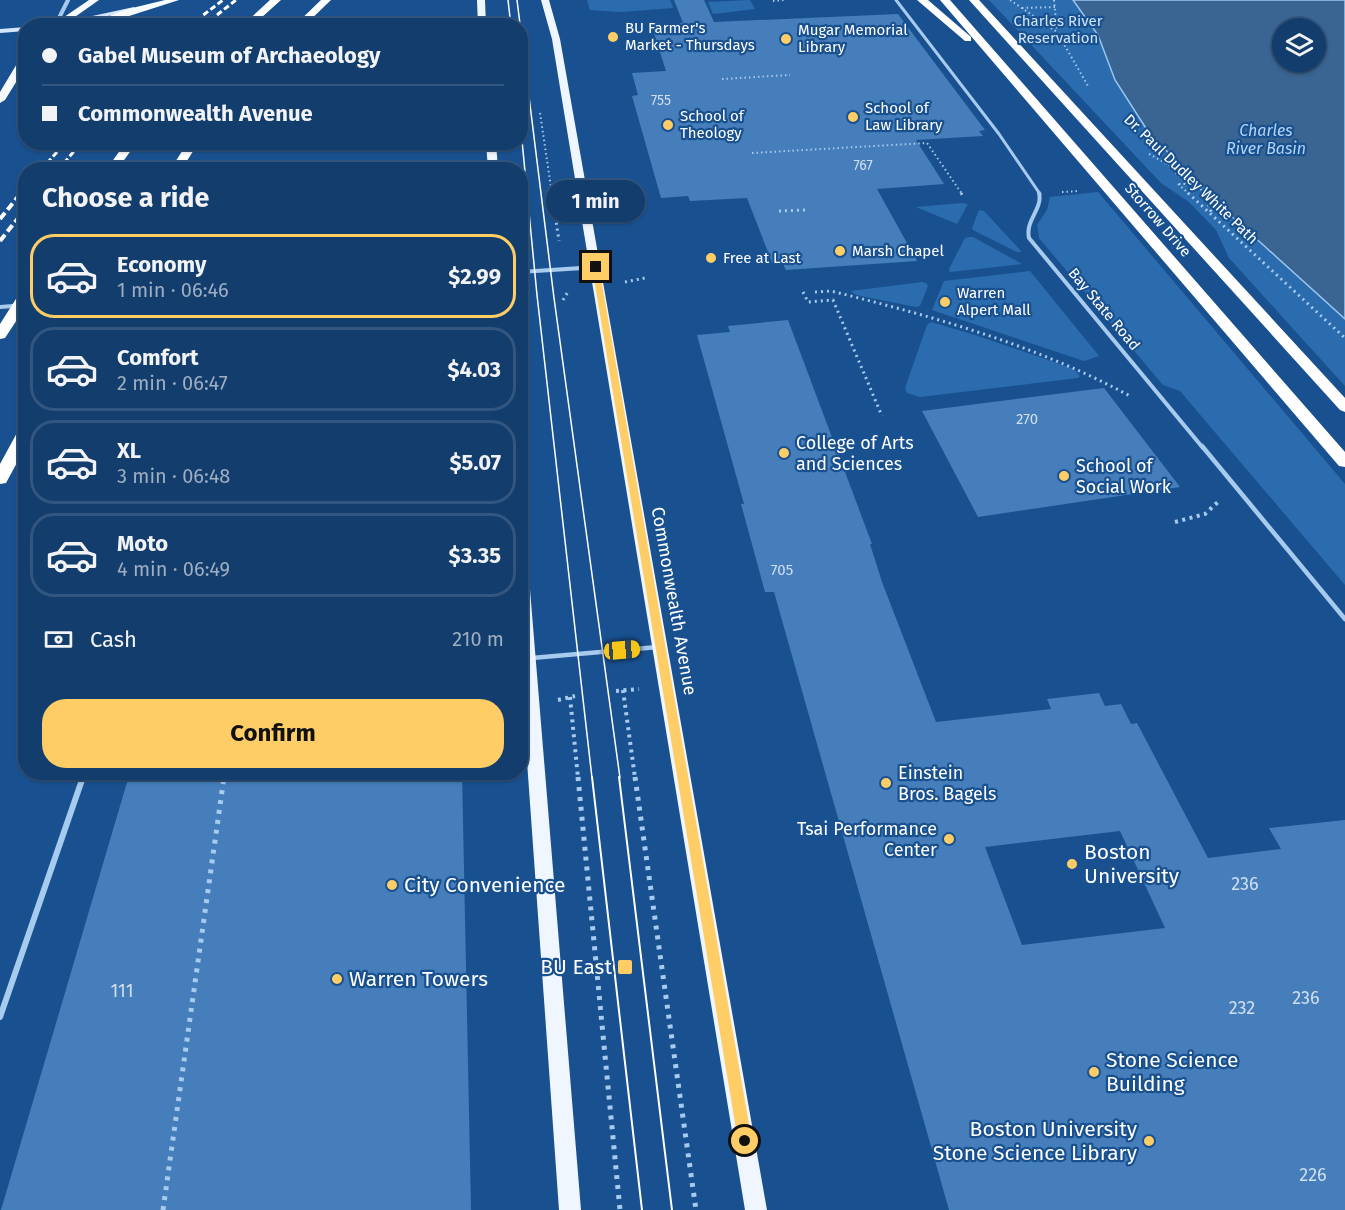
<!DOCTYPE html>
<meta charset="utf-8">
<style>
body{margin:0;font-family:"Fira Sans",sans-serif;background:#204874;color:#f1f3f6;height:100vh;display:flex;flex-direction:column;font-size:22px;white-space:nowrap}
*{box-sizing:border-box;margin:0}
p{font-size:20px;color:#9daec2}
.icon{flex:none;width:33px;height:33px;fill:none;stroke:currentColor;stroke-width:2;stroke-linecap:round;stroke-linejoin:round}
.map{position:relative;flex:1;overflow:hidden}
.side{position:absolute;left:18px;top:162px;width:510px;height:618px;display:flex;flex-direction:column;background:#133d6c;border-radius:24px;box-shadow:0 2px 4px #0004,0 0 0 2px #32567f}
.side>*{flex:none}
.hud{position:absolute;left:18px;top:18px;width:510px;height:132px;border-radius:24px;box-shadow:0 2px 4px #0004,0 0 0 2px #32567f;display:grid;align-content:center;height:132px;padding:0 24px;background:#133d6c}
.tools{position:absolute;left:1272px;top:18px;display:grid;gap:12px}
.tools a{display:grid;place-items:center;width:54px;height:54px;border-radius:50%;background:#133d6c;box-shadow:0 2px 4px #0004,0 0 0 2px #32567f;font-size:30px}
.end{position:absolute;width:27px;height:27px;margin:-14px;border:8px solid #ffcd65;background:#111;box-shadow:0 0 0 3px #111}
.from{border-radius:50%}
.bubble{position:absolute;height:42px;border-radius:21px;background:#133d6c;box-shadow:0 2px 4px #0004,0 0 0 2px #32567f;font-size:20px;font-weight:700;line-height:42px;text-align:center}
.car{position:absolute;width:18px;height:36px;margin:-18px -9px;border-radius:8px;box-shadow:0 0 4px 2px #0007;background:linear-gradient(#f5c518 24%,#345 0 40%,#f5c518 0 76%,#345 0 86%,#f5c518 0)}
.hud b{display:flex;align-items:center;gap:21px;height:57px;font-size:22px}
.hud b+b{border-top:2px solid #32567f}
.hud i{width:15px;height:15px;background:#f1f3f6}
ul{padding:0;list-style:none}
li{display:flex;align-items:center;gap:18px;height:84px;margin:0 12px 9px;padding:0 12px;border:3px solid #32567f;border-radius:24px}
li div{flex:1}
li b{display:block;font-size:22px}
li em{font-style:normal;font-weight:700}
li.active{border-color:#ffcd65}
li>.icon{width:54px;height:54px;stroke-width:1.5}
h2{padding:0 24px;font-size:27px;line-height:72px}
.pay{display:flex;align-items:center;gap:15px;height:66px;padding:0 24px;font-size:22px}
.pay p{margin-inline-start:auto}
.action{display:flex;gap:12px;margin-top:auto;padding:12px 24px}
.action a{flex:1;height:69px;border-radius:24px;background:#ffcd65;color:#111;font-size:24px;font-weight:700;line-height:69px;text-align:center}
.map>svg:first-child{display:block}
.green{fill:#2b6caf}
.water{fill:#3a6491;stroke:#99c6f1;stroke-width:1.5;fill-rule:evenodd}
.building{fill:#457eba;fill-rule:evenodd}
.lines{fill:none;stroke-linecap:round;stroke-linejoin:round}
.path-far3{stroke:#a7caef;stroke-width:2;stroke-dasharray:1.5 3;stroke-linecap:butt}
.path-far2{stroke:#a7caef;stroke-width:3;stroke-dasharray:2 4;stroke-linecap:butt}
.path-far1{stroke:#a7caef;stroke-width:4;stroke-dasharray:3 4.5;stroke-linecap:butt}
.path{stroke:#a7caef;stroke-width:5;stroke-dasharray:4 6;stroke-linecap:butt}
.service-far3{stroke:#a7caef;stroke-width:3}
.service-far2{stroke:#a7caef;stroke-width:4}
.service-far1{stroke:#a7caef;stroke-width:4.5}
.service{stroke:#a7caef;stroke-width:6}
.minor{stroke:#a7caef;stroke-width:4}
.tertiary{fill:#a7caef;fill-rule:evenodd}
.secondary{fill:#d4e6fb;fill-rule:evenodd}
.primary{fill:#eff6ff;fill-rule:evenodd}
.trunk{fill:#f7faff;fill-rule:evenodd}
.motorway{fill:#fff;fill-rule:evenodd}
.tram-far1{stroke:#fff;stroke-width:1.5}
.tram{stroke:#fff;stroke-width:2}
.rail-far1{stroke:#fff;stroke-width:3;stroke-dasharray:6 3;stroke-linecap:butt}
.rail{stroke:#fff;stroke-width:4;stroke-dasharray:8 4;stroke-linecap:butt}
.route{fill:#ffcd65}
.poi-dot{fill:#ffcd65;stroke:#195190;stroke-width:2}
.labels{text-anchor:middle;stroke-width:4.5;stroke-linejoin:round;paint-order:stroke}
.far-number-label{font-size:14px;fill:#d0dfee}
.far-park-label{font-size:15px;fill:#cde4fb;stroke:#195190}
.far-poi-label{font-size:15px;fill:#fff;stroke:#195190;text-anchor:start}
.far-street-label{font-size:15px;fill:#fff;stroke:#195190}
.number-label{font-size:15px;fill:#d0dfee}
.far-water-label{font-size:16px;font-style:italic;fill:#b3d4f6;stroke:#195190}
.poi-label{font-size:18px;fill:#fff;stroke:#195190;text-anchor:start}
.street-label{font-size:18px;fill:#fff;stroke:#195190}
.near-number-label{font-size:18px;fill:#d0dfee}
.near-poi-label{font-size:21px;fill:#fff;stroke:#195190;text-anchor:start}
</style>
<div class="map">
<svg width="1345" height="1210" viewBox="0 0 1345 1210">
<rect width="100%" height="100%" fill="#195190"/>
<path class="green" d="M587,0H670L673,8L621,12L590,10Z
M750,0L755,9L713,14L708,2Z
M989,0H1073L1098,35L1115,80L1202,185L1229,214L1345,319V386L1229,258L1216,230L1189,202L1161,183Z
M1098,192L1345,484V585L1180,391L1163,385L1039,238L1037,225L1047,210L1050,197Z
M962,203L968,204L957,224L916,207Z
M979,210L984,211L1022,252H1017L973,230L972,228Z
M969,237H973L1022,264L950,272L949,269L965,238Z
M1030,271L1099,356L1084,361L932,310L944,281Z
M922,282L926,283L928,286L920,306L916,307L856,295L851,291Z
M931,322L972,334L1074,369L1080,376L1078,378L920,397L907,393L905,388L927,325Z"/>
<path class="water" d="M1073,0H1345V319L1229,214L1149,133L1115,80L1098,35ZM1282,28H1316V62H1282Z"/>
<path class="building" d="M674,0H704L714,22L898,14L985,130L979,131L983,136L916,140L944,184L877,189L917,261L786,270L783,264L773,265L747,198L690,201L688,196L661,198L632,96L638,95L632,73L666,71L651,24L683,23Z
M788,320L872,544H870L882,582L936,722L1051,709L1047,699L1099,693L1105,706L1121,704L1131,724L1137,723L1208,858L1281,849L1269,828L1345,820V1210H949L774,592H765L741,504H744L697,335L730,332L728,326ZM1120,831L1165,928L1022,945L985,847Z
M1104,388L1180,487L978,517L922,411Z
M130,772H462L471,1210H1Z"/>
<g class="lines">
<path class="path-far3" d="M1010,0L1057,32L1088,86
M1054,0L1057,31
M773,1L785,0
M1022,8L1055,7
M722,79L790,75
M540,113L552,194
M752,153L927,143L962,194
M1149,154L1189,176L1205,194
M1163,160L1187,184H1179
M1178,184L1189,194
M1062,192L1079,191"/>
<path class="path-far2" d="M552,193L559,241
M961,193L964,198
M1188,193L1345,338
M1204,193L1212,214
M779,211L805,210
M520,216L523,244
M625,282L645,278
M803,292L808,302L833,300L882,416
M815,292L831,291C935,317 1036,345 1130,396
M563,300L569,290"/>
<path class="path-far1" d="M1175,522L1205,514L1219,501
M623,690L635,778
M616,691L639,689
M570,697L578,778
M558,700L575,696
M224,778L225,772"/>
<path class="path" d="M578,777L620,1210
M635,777L696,1210
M163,1210L224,777"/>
<path class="service-far3" d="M896,0L999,134L1040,194"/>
<path class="service-far2" d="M1039,193C1043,209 1025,220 1029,238L1203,448"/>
<path class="service-far1" d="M1202,446L1345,619
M532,658L658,647
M83,778L85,772"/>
<path class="service" d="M0,1017L83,777"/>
<path class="minor" d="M56,24L68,0"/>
<path class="tertiary" d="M596,265H599V269L520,274V270Z
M25,303L26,307L0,309V305Z"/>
<path class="secondary" d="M134,7L136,10L61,26H46Z
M26,27V31L0,33V29Z"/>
<path class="primary" d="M477,0H485L486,26H478Z
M541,0H549L560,39L767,1210H745L552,39Z
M486,142H496L498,170H488Z
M520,548L527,553L581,1210H559L520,663Z"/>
<path class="trunk" d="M89,0H99L62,26H51Z
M165,0H179L98,26H84L124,10Z
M26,54V66L5,100L0,103V92L21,57Z"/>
<path class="motorway" d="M270,0H281L252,26H242Z
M321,0H331L304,26H294Z
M917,0H928L971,37V41H965Z
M940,0H950L1345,452V467L1339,466Z
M969,0H979L1345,398V412L1340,410Z
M126,142H137L117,170H106Z
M188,142H199L181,170H170Z
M26,290V306L5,338L0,339V324L21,291Z
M26,426V446L6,483L0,484V464L18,431Z"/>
<path class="tram-far1" d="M508,0L511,26
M517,0L554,298L620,778
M520,120L537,295L592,778"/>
<path class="tram" d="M592,777L642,1210
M619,777L672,1210"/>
<path class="rail-far1" d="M217,15L236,0
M189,26L223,0
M41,170L66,142
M58,170L82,142
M20,194L26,187"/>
<path class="rail" d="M0,219L21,193
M0,241L26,208"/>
</g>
<path class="route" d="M596,264L599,267L752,1141L750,1146L745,1148L740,1146L738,1141L592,267Z"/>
<g class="poi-dot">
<circle cx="613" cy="37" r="6"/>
<circle cx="786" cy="39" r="6"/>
<circle cx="853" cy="117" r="6"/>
<circle cx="668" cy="125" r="6"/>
<circle cx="840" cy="251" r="6"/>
<circle cx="711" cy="258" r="6"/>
<circle cx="945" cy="302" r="6"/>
<circle cx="784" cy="453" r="6"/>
<circle cx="1064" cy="476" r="6"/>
<circle cx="886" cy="783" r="6"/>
<circle cx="949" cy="839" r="6"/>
<circle cx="1072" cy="864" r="6"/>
<circle cx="392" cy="885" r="6"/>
<rect x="617" y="959" width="16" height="16" rx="3"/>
<circle cx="337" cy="979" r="6"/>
<circle cx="1094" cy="1072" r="6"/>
<circle cx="1149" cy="1141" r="6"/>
</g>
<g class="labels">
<g class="far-number-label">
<text x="661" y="105">755</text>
<text x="863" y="170">767</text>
</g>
<g class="far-park-label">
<text x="1058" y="26">Charles River<tspan x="1058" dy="17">Reservation</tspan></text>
</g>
<g class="far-poi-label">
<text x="625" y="33">BU Farmer's<tspan x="625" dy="17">Market - Thursdays</tspan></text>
<text x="798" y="35">Mugar Memorial<tspan x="798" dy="17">Library</tspan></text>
<text x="865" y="113">School of<tspan x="865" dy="17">Law Library</tspan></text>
<text x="680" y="121">School of<tspan x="680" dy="17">Theology</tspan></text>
<text x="852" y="256">Marsh Chapel</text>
<text x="723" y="263">Free at Last</text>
<text x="957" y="298">Warren<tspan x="957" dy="17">Alpert Mall</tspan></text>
</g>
<g class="far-street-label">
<text transform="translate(1191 179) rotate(44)" y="5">Dr. Paul Dudley White Path</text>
<text transform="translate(1158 220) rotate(49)" y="5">Storrow Drive</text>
<text transform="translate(1104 309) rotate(50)" y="5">Bay State Road</text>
</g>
<g class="number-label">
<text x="1027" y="424">270</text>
<text x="782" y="575">705</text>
</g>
<g class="far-water-label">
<text x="1266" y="136">Charles<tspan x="1266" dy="18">River Basin</tspan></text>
</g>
<g class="poi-label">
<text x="796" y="449">College of Arts<tspan x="796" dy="21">and Sciences</tspan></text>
<text x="1076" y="472">School of<tspan x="1076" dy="21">Social Work</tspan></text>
<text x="898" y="779">Einstein<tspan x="898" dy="21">Bros. Bagels</tspan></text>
<text x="937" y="835" text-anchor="end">Tsai Performance<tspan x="937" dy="21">Center</tspan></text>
</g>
<g class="street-label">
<text transform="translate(674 601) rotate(80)" y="6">Commonwealth Avenue</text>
</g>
<g class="near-number-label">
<text x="1245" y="890">236</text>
<text x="122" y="997">111</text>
<text x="1306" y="1004">236</text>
<text x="1242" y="1014">232</text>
<text x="1313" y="1181">226</text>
</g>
<g class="near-poi-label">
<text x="1084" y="859">Boston<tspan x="1084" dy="24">University</tspan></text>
<text x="404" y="892">City Convenience</text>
<text x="612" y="974" text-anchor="end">BU East</text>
<text x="349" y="986">Warren Towers</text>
<text x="1106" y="1067">Stone Science<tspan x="1106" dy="24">Building</tspan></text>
<text x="1137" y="1136" text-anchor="end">Boston University<tspan x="1137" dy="24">Stone Science Library</tspan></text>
</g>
</g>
</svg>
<div class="tools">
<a><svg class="icon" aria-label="layers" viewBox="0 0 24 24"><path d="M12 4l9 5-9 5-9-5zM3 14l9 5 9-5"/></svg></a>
</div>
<i class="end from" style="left:745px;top:1141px"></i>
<i class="end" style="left:596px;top:267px"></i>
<div class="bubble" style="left:546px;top:180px;width:99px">1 min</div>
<i class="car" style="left:622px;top:650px;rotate:85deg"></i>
<div class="hud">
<b><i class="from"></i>Gabel Museum of Archaeology</b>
<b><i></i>Commonwealth Avenue</b>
</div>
<section class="side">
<h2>Choose a ride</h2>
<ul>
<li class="active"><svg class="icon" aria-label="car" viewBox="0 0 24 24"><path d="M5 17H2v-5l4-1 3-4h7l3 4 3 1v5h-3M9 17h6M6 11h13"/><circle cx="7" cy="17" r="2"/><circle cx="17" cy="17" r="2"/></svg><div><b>Economy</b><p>1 min · 06:46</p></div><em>$2.99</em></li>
<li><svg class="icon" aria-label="car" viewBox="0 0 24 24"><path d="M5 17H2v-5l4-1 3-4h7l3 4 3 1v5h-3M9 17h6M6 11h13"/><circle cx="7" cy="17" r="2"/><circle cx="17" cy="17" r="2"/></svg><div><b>Comfort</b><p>2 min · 06:47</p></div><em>$4.03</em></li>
<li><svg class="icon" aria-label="car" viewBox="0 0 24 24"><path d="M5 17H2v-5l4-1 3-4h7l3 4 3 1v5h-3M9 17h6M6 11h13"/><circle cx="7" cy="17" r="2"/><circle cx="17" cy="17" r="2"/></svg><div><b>XL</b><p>3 min · 06:48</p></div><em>$5.07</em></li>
<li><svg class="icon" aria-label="car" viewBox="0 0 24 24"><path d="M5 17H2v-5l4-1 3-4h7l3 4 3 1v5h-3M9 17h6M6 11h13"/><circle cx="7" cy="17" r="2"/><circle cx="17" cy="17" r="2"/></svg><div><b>Moto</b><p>4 min · 06:49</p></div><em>$3.35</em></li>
</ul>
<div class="pay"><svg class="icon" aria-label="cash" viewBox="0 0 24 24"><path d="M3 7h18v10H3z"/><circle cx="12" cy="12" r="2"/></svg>Cash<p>210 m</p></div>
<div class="action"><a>Confirm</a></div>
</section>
</div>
